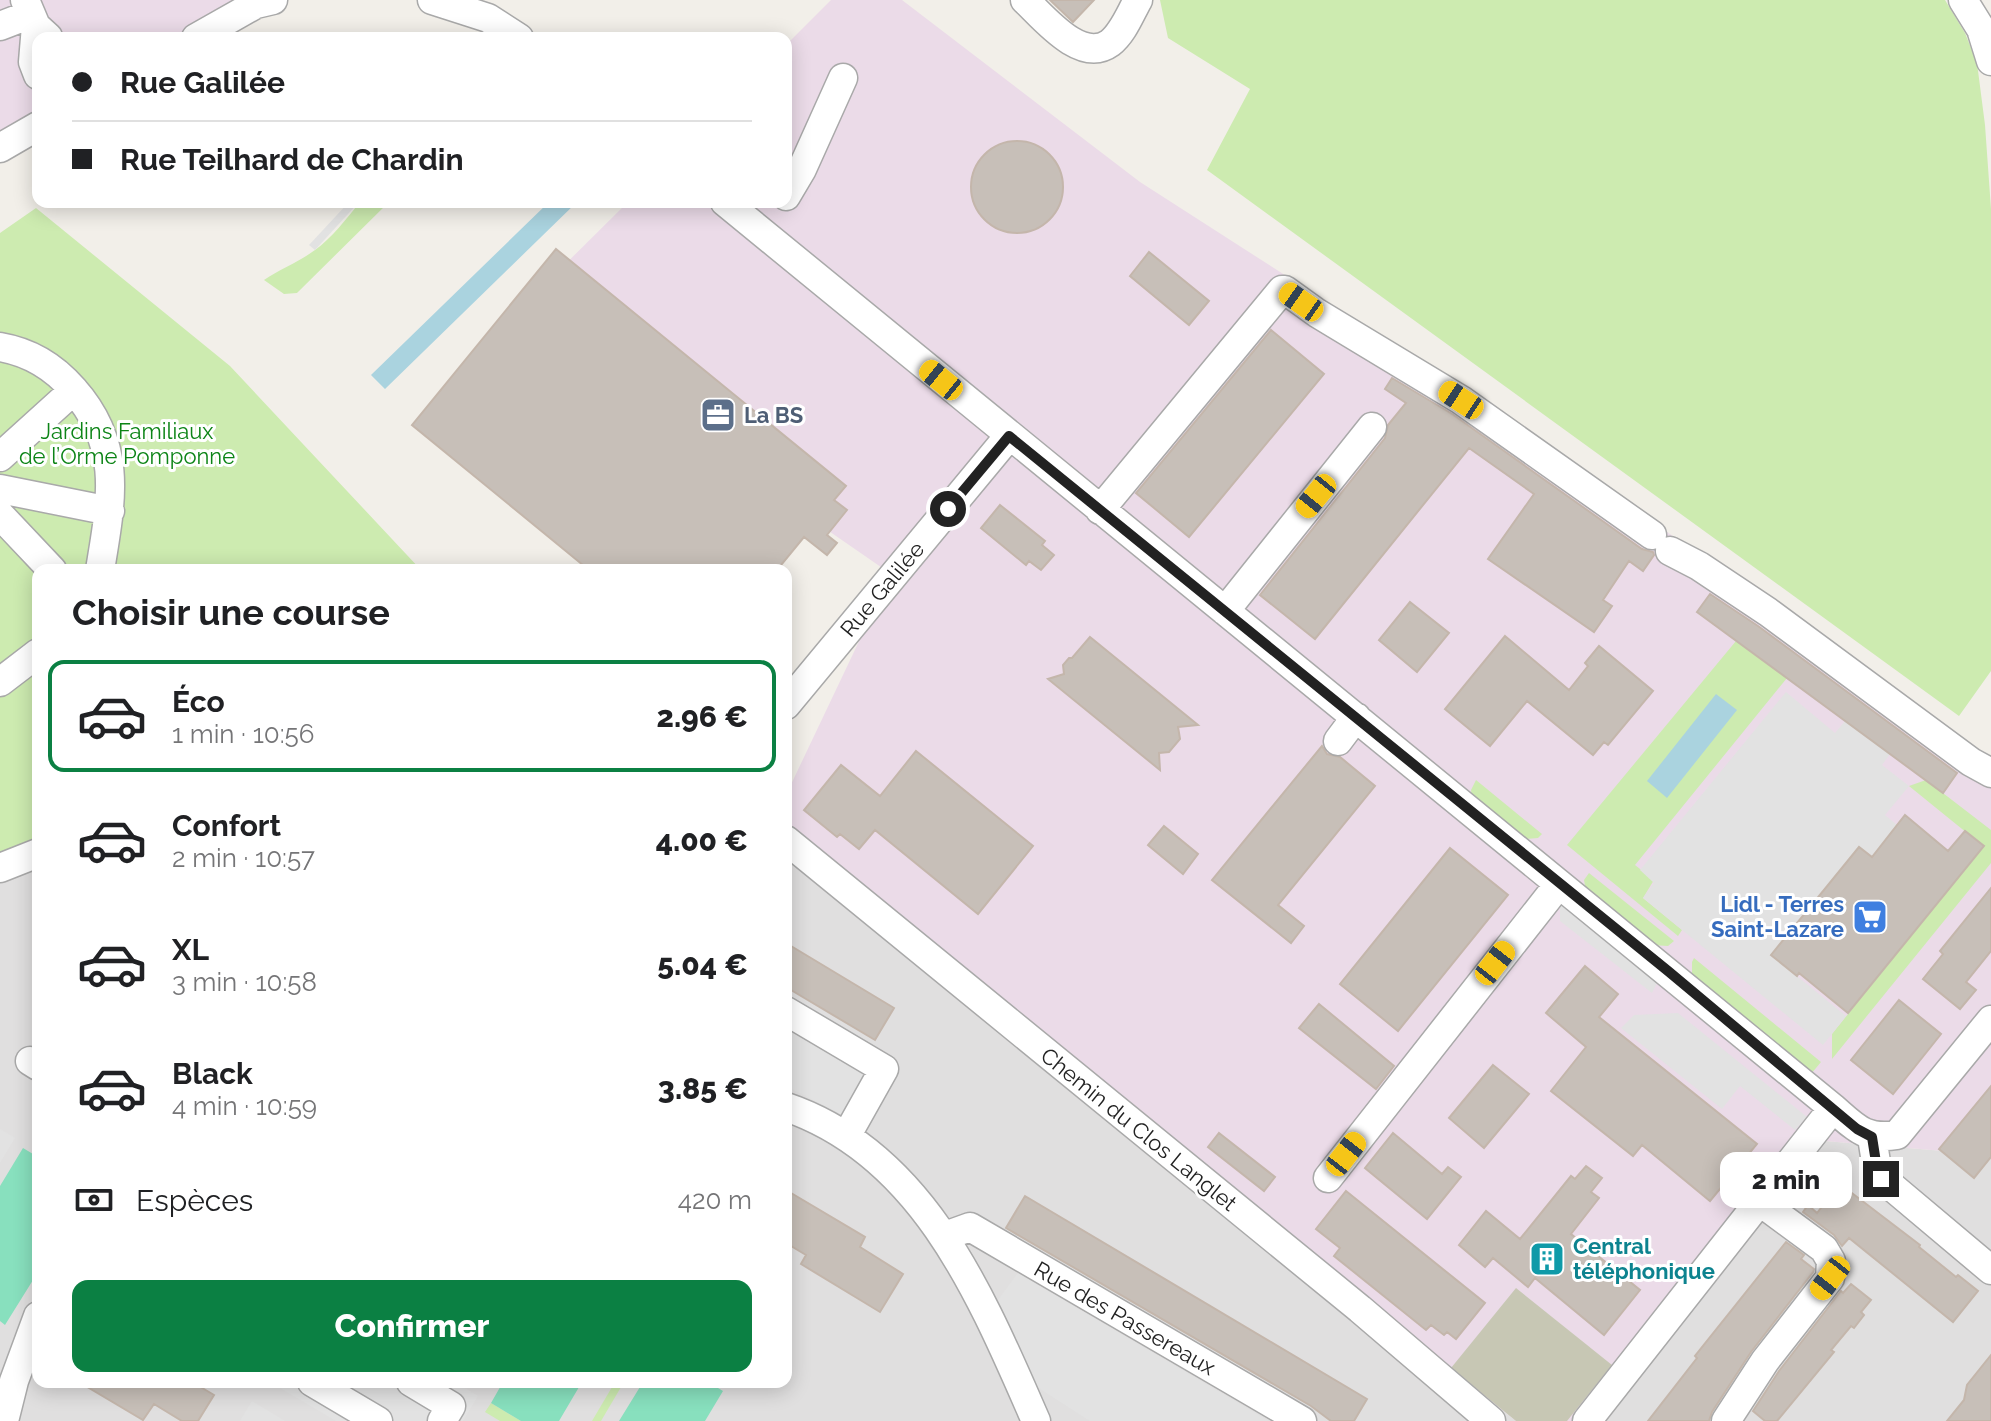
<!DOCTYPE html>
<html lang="fr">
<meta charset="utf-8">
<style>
body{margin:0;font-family:Raleway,sans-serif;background:#f2f2f2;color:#202124;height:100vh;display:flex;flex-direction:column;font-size:30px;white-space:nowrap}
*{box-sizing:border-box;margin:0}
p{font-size:26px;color:#757577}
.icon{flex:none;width:44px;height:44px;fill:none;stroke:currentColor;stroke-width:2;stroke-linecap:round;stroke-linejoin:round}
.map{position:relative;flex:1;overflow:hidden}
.sheet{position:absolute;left:32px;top:564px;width:760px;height:824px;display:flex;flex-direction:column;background:#fff;border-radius:16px;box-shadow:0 4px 20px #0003}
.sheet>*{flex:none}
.hud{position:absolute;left:32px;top:32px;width:760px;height:176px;border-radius:16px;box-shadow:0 4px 20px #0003;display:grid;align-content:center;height:176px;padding:0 40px;background:#fff}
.end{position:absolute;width:36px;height:36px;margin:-18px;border:10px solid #222;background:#fff;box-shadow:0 0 0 4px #fff}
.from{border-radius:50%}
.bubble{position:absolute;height:56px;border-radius:16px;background:#fff;box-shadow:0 4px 20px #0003;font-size:26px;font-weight:800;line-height:56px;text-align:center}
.car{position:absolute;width:24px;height:48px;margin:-24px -12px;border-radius:10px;box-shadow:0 0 6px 2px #0007;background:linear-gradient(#f5c518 24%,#345 0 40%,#f5c518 0 76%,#345 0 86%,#f5c518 0)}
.hud b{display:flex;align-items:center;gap:28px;height:76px;font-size:30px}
.hud b+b{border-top:2px solid #e0e0e0}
.hud i{width:20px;height:20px;background:#202124}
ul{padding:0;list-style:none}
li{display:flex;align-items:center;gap:24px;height:112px;margin:0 16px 12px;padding:0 24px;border:4px solid transparent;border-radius:16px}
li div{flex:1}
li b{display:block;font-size:30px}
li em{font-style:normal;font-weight:800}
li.active{border-color:#0b8043}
li>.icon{width:72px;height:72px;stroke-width:1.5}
h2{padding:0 40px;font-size:36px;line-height:96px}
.pay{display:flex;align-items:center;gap:20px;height:88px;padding:0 40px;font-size:30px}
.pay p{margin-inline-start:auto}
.primary-button{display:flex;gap:16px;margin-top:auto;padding:16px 40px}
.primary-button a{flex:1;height:92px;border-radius:16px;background:#0b8043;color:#fff;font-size:32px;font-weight:800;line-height:92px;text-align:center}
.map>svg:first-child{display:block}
.residential{fill:#e0dfdf}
.industrial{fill:#ebdbe8}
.construction{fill:#c7c7b4}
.grass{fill:#cdebb0}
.pitch{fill:#88e0be}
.parking{fill:#e2e2e2}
.water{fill:#aad3df}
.building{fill:#c7bfb8;stroke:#c4b6ab;stroke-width:2}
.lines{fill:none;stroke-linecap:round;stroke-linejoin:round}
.minor-casing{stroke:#a9a9a9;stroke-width:31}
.minor{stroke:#fff;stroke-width:28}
.route{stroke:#222;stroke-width:10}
.labels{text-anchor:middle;stroke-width:6;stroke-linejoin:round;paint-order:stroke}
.service-label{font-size:22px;font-weight:bold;fill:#4e5e75;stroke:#fff;text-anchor:start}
.park-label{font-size:22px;fill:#0c8416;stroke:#fff}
.street-label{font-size:22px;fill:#222;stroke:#fff}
.shop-label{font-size:22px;font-weight:bold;fill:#366cbe;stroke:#fff;text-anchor:end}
.culture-label{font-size:22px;font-weight:bold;fill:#0d838f;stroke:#fff;text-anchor:start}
</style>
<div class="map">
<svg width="1991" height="1421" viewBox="0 0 1991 1421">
<rect width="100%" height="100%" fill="#f2efe9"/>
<path class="residential" d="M786,834L1516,1421H0V862L38,843V1382H786Z
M1825,1141L1991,1155V1421H1580Z"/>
<path class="industrial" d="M0,0H256L184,38H38V116L0,136Z
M831,0H902L1140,182L1515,423L1991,764V1155L1825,1141L1579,1421H1516L786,834V795L891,574L515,314L628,202H786V45Z"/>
<path class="construction" d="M1516,1288L1612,1365L1567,1421H1516L1451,1368Z"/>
<path class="grass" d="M1160,0H1945L1965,33L1977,63L1985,125L1991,209V671L1959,716L1207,170L1250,89L1168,38Z
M360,202H389L297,293L284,294L264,280C280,269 299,262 315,250C331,239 347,218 360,202Z
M36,208L230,366L421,570H38V843L0,862V233Z
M1736,641L1787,678L1635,865L1654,880L1643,898L1682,930L1678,936L1567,845Z
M1476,780L1542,834L1538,838L1526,839L1472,797L1471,790Z
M1926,780L1991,830V863L1832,1059V1034L1983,846L1909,786Z
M1589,873L1674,941L1668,946L1652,945L1586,891L1584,880Z
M1694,958L1821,1062L1811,1074L1692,978V962Z
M615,1382H624L601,1421H592Z
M491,1403L521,1421H500L485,1412Z"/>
<path class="pitch" d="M23,1148L38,1157V1272L5,1325L0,1321V1186Z
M503,1382H582L559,1421H521L491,1403Z
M643,1382H708L723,1391L705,1421H619Z"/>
<path class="parking" d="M349,202H359L315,250L309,245Z
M1786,692L1835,733L1845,721L1890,754L1882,765L1909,786L1885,815L1897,825L1872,857L1859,847L1771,955L1846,1016L1823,1045L1643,898L1654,883L1640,870Z
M1560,905L1566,906L1657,983L1652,993L1560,921Z
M786,1004L899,1062L866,1127L786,1086Z
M1678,1013L1807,1117L1795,1130L1740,1086L1722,1109L1621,1028L1634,1015Z
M0,1129L15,1138L0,1163Z
M1018,1273L1269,1421H1090L1031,1383L998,1300Z
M270,1382H455L478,1396L463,1421H336Z
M252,1401L285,1421H240Z"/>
<path class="water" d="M549,202H577L385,389L371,375Z
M1716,694L1737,710L1667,798L1647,781Z"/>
<path class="building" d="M1050,0H1094L1073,22Z
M971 187a46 46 0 1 1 92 0a46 46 0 1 1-92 0Z
M556,249L846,486L834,500L847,510L827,535L837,543L827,555L804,537L777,570H589L412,425Z
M1149,252L1209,301L1189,325L1130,276Z
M1271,330L1324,374L1189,537L1136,493Z
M1392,378L1452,414L1642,549L1653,552L1654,555L1643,571L1629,561L1603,600L1612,606L1594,632L1488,559L1534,494L1469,448L1315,639L1260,595L1385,438L1388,425L1406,403L1385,389Z
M1000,505L1045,541L1042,545L1054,555L1041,570L1029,561L1026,565L981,528Z
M1710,594L1758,626L1957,773L1943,793L1697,612Z
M1410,602L1449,633L1417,672L1379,640Z
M1505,636L1569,690L1588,666L1585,663L1599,646L1653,691L1608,745L1604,742L1593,755L1527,701L1490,746L1445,709Z
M1090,637L1198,725L1178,727L1180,739L1169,752L1159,753L1160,770L1048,679L1064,674L1063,665L1069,658H1072Z
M1322,746L1327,754L1340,757L1375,786L1278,905L1304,926L1291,943L1212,880Z
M916,751L1033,846L978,914L875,830L859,849L840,834L837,837L804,810L841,765L880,796Z
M1905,815L1948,851L1965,831L1984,846L1848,1013L1799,973L1797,976L1771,955L1859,847L1872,857Z
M1164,826L1198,854L1183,874L1148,845Z
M1450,848L1508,895L1398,1031L1340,984Z
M1991,888V951L1966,982L1976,990L1960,1009L1923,979L1943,954L1940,951Z
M786,943L894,1008L875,1040L786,987Z
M1585,966L1618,994L1599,1017L1757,1144L1710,1201L1642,1145L1633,1156L1551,1091L1586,1047L1546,1013Z
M1899,1000L1941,1034L1893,1094L1851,1060Z
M1319,1004L1394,1066L1376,1089L1299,1028Z
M1493,1065L1529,1094L1484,1148L1449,1118Z
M1991,1086V1157L1974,1178L1939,1149Z
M1219,1133L1275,1177L1264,1191L1208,1147Z
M1393,1133L1442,1174L1448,1167L1461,1177L1427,1219L1365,1168Z
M1586,1166L1602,1178L1591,1192L1599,1198L1571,1234L1640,1290L1604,1335L1535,1278L1528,1287L1493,1258L1485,1267L1459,1245L1486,1211L1520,1239L1571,1176L1575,1179Z
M1840,1184L1920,1245L1919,1247L1956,1277L1958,1275L1978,1291L1953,1322L1849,1238L1842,1246L1834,1235L1803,1212L1808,1205L1817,1213Z
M786,1190L865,1237L860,1247L903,1274L880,1312L801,1264L806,1255L786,1243Z
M1346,1191L1485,1303L1456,1339L1447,1332L1444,1335L1431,1325L1426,1330L1334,1256L1340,1248L1316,1229Z
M1025,1196L1367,1399L1354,1421H1331L1311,1406L1006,1228Z
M1786,1242L1804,1255L1801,1259L1814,1269L1813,1272L1751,1352L1712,1412L1709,1421H1648L1697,1358L1695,1356Z
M1851,1284L1871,1300L1861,1312L1864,1315L1854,1328L1851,1326L1831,1350L1834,1352L1777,1421H1765L1753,1411L1779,1371L1841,1291L1843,1293Z
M1991,1355V1421H1947L1964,1400L1967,1385Z
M79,1382H192L214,1395L198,1421H182L154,1404L143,1420Z"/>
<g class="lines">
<defs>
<path id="minor" d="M25,0L36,26L48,37
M432,0L488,18L519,38
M1025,0C1044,18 1081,64 1110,43C1123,33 1130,14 1138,0
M1963,0L1981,29L1991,61
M0,26L31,14
M36,26L33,62L38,75
M196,38L256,4L273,0
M0,148L38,126
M786,196L802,169L843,78
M725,202L1833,1108
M0,347C29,352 54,367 73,389C124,446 111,502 100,570
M0,457L74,390
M0,489L110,511
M1100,510L1282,290H1285L1317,313L1461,400L1652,535
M0,515L52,570
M1670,551L1699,566L1768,612L1971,762L1991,773
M1225,611L1372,427
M0,682L38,653
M786,705L1009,436
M1338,741L1356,717
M786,840L1360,1309L1491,1421
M0,868L38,853
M786,1011L884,1069L847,1135
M30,1061L38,1066
M786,1107C924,1154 982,1298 1036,1421
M1872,1137L1878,1175L1991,1270
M1328,1178L1559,884
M945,1236L970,1227L1302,1421
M312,1382L378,1421
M411,1382L451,1406L442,1421
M4,1421L14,1381L38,1316
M1587,1421L1833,1108C1856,1128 1865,1140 1897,1135L1991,1020
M1726,1421L1765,1361L1830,1278L1831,1261L1824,1249L1759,1201"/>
</defs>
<use href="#minor" class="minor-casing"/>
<use href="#minor" class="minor"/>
</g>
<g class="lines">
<path class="route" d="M948,509L1009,436L1668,971L1857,1129L1872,1137L1878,1175L1881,1179"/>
</g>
<defs>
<symbol id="office-square" viewBox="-11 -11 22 22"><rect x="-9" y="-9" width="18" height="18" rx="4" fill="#5c6f8a" stroke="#fff"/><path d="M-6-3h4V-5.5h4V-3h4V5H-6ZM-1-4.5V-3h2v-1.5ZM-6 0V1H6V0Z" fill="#fff"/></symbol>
<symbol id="supermarket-square" viewBox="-11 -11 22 22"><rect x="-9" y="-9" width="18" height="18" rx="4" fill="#3f7fe0" stroke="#fff"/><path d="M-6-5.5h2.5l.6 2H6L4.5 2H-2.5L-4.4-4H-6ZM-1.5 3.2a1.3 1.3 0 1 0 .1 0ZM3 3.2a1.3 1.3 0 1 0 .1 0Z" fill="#fff"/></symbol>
<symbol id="building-square" viewBox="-11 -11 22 22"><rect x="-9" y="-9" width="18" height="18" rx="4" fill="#0f9aa8" stroke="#fff"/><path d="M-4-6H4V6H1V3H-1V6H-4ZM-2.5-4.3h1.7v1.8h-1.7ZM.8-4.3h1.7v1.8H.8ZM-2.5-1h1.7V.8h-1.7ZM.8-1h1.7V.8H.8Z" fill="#fff"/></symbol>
</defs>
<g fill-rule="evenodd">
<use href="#office-square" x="698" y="395" width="40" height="40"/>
<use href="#supermarket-square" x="1850" y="897" width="40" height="40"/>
<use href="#building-square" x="1527" y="1239" width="40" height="40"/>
</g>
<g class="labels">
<g class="service-label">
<text x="744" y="423">La BS</text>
</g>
<g class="park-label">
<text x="127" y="439">Jardins Familiaux<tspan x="127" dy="25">de l’Orme Pomponne</tspan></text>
</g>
<g class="street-label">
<text transform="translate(882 589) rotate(-50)" y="8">Rue Galilée</text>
<text transform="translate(1139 1129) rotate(39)" y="8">Chemin du Clos Langlet</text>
<text transform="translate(1125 1318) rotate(30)" y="8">Rue des Passereaux</text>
</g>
<g class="shop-label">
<text x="1844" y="912">Lidl - Terres<tspan x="1844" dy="25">Saint-Lazare</tspan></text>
</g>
<g class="culture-label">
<text x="1573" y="1254">Central<tspan x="1573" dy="25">téléphonique</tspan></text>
</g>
</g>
</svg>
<i class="end from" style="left:948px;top:509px"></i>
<i class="end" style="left:1881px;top:1179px"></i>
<div class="bubble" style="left:1720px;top:1152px;width:132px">2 min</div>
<i class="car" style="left:1301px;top:302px;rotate:305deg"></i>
<i class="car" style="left:941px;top:380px;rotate:309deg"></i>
<i class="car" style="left:1461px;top:400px;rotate:303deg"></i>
<i class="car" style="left:1316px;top:496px;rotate:219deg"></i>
<i class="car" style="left:1495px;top:963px;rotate:38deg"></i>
<i class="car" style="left:1346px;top:1154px;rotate:38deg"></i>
<i class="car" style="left:1830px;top:1278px;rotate:218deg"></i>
<div class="hud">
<b><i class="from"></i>Rue Galilée</b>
<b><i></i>Rue Teilhard de Chardin</b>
</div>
<section class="sheet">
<h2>Choisir une course</h2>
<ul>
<li class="active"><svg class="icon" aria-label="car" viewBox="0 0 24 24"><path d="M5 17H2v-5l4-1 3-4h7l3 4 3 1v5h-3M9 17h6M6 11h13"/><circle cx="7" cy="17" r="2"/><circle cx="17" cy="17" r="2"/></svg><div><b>Éco</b><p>1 min · 10:56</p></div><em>2.96 €</em></li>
<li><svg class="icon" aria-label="car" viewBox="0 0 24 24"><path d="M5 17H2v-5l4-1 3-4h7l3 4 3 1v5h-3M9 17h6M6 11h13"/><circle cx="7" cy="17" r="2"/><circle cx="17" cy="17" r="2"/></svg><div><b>Confort</b><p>2 min · 10:57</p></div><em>4.00 €</em></li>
<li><svg class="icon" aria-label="car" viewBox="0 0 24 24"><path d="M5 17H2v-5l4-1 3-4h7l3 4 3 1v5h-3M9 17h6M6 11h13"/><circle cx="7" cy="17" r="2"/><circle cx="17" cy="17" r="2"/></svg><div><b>XL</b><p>3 min · 10:58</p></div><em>5.04 €</em></li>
<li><svg class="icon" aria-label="car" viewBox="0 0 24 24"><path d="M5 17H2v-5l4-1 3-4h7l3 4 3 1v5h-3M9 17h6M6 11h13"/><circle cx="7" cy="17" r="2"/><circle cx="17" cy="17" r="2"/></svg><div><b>Black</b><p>4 min · 10:59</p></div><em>3.85 €</em></li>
</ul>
<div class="pay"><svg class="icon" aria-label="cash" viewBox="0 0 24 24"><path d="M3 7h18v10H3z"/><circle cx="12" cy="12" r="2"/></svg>Espèces<p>420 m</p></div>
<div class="primary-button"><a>Confirmer</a></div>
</section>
</div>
